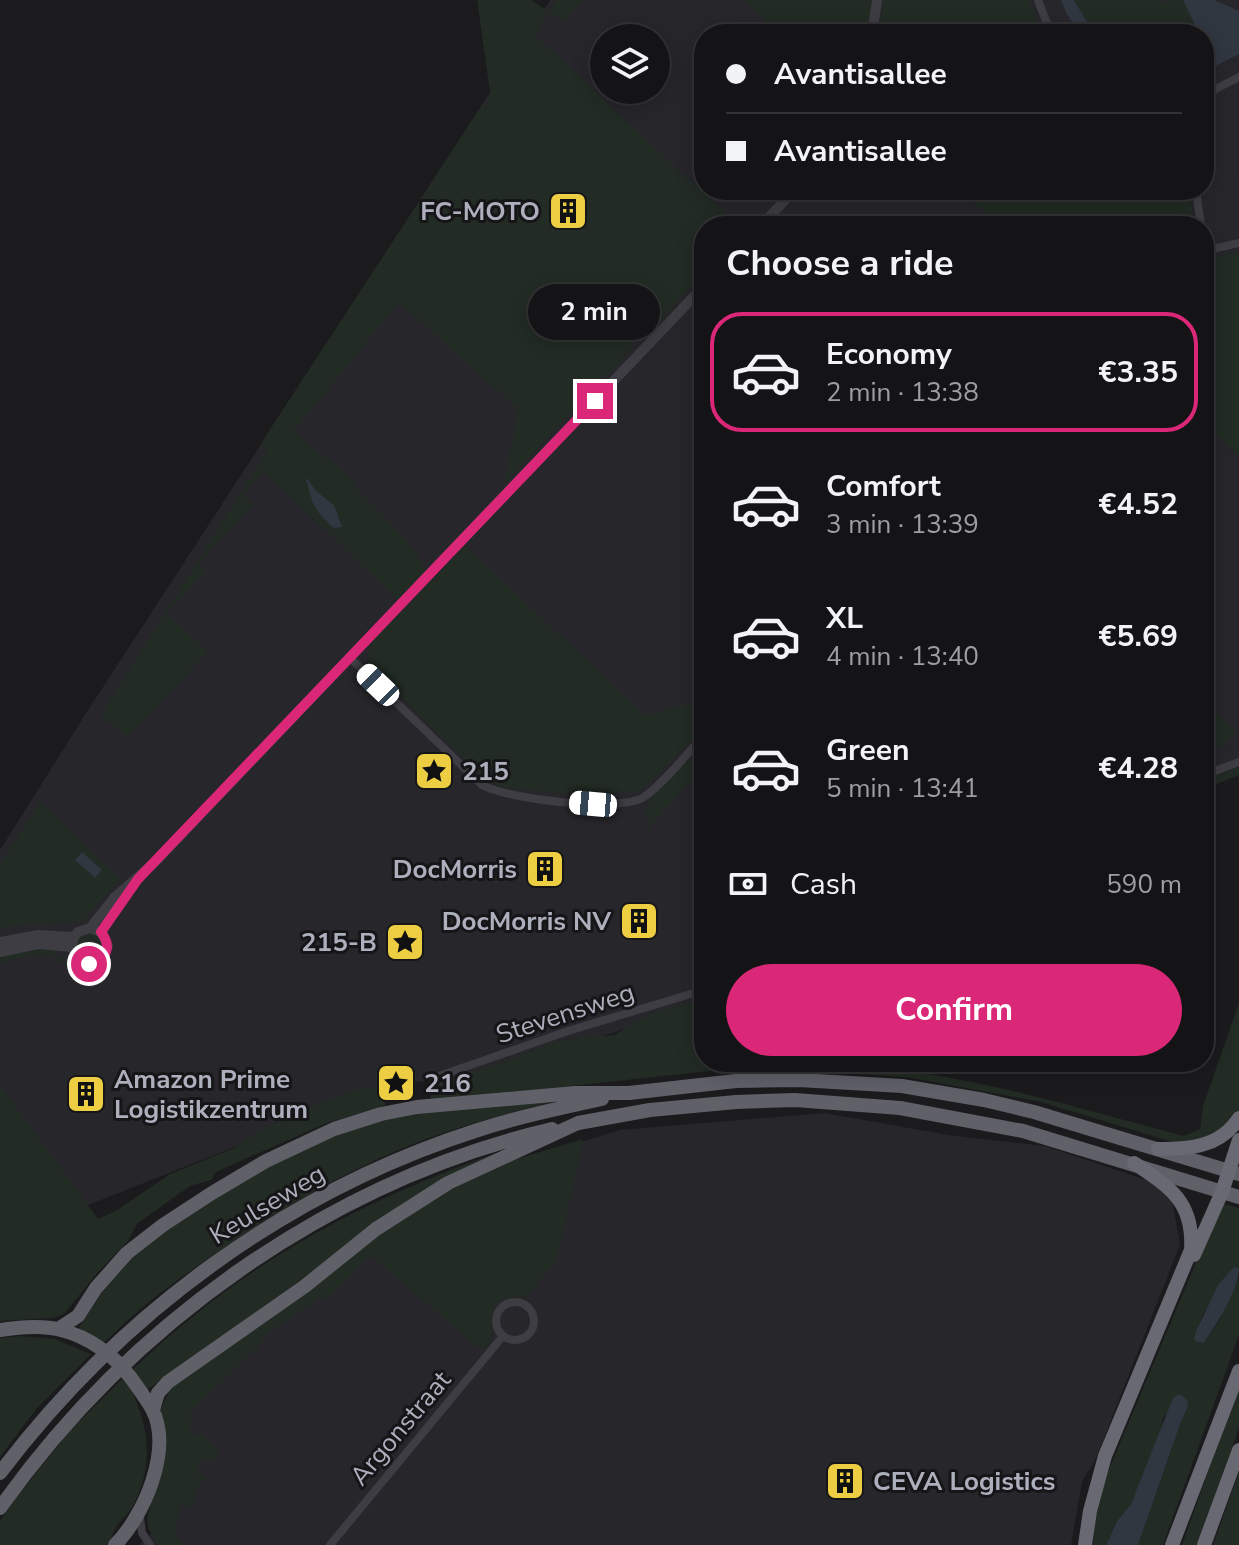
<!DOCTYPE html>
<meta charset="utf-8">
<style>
body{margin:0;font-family:"Nunito Sans",sans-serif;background:#212123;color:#f1f3f6;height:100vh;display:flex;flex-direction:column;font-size:30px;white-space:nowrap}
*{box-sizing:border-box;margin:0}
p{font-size:26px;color:#9d9ea1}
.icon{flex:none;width:44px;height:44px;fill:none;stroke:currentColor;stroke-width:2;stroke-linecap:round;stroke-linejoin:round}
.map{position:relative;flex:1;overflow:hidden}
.details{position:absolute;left:694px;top:216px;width:520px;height:856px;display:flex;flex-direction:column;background:#141416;border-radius:32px;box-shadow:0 4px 20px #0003,0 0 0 2px #333335}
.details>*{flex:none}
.banner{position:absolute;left:694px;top:24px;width:520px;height:176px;border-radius:32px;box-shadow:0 4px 20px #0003,0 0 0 2px #333335;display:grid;align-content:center;height:176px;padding:0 32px;background:#141416}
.fabs{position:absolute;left:590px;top:24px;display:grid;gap:16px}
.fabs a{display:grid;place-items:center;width:80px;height:80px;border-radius:50%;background:#141416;box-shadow:0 4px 20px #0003,0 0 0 2px #333335;font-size:40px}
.end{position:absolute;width:36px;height:36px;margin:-18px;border:10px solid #db2777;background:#fff;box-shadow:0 0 0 4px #fff}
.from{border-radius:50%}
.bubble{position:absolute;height:56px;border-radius:28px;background:#141416;box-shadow:0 4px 20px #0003,0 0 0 2px #333335;font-size:26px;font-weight:700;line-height:56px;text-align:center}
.car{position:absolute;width:24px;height:48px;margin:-24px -12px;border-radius:10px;box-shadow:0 0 6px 2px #0007;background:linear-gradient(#fff 24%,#345 0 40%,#fff 0 76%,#345 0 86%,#fff 0)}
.banner b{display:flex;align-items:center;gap:28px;height:76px;font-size:30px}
.banner b+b{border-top:2px solid #333335}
.banner i{width:20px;height:20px;background:#f1f3f6}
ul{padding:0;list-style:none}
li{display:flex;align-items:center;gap:24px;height:120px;margin:0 16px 12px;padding:0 16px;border:4px solid transparent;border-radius:32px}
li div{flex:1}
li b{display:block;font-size:30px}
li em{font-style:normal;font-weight:700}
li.on{border-color:#db2777}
li>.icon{width:72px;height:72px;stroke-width:1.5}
h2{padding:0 32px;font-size:36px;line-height:96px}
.pay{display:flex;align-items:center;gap:20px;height:88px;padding:0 32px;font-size:30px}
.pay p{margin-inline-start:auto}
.button{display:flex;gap:16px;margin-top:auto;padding:16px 32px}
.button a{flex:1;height:92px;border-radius:48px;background:#db2777;color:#fff;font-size:32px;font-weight:700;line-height:92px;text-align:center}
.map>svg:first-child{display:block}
.built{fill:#27262a;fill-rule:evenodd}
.green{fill:#222b24}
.water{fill:#303741}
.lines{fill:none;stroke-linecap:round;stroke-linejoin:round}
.minor{stroke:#3d3d43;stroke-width:8}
.tertiary{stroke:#3d3d43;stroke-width:10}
.trunk{stroke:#606069;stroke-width:14}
.motorway{stroke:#686972;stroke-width:14}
.route{stroke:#db2777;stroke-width:10}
.labels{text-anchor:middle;stroke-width:6;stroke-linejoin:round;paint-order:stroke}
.poi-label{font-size:26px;font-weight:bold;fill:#adafbc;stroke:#161518;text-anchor:end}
.street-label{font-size:26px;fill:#adafbc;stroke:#161518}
</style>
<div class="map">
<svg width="1239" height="1545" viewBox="0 0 1239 1545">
<rect width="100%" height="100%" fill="#1b1a1d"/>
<path class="built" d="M550,0H1239V774L1204,787V226H704V1003L475,1078L396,1083L0,1240V850L90,707ZM704,34H1204V190H704ZM604,38H656V90H604Z
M825,1113L948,1135L1045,1146L1170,1188L1180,1245L1096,1458L1082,1482L1071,1545H139L152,1533L175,1396L400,1214L481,1173L620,1130Z"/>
<path class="green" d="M477,0H531L549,12L557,0H583L564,21L549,12L535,35L738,226H704V273L654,327H644L636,335L634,346L505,483L518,409L399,302L294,431L305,443L342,469L357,489L402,535L428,571L400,602L264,471L243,494L253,504L197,564L205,572L166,613L208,652L127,737L101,715L268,450L261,443L484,102L486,110L490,92Z
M745,0H872L867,34H781Z
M884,0H1029L1043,34H879Z
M1074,0H1161L1165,3L1169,0H1183L1199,34H1098L1090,27Z
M960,190H1190L1194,226H998Z
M1239,252V457L1204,423V259Z
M465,546L645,715L704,700V726L656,777L637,792L580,795L501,787L477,771L366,663L371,642Z
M1204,702L1235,732L1222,748L1204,730Z
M704,743V781L686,786L648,829L646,807L653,796Z
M1239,767V775L1204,789V781Z
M40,802L120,879L83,921L26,924L0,929V864Z
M77 945a12 12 0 1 1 24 0a12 12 0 1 1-24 0Z
M51,947C55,959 73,963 80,974C68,971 64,962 53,957C37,951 15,959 0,963V955Z
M704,999V1062C783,1062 863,1063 941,1076C1024,1091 1104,1115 1184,1136L1200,1129L1203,1106L1239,1003V1111L1212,1137L1179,1144L1041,1102L906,1077L792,1070L728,1069L431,1101V1085L508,1061L560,1040L614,1035L650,1014Z
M0,1085L98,1219L117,1210L170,1174L234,1148L259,1131L300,1111L366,1086L378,1089L386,1105L327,1123L216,1172L211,1180L190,1186L137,1224L128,1241L99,1271L64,1314L53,1318L0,1321Z
M564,1099C528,1108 493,1117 458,1128C369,1156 286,1205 210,1257C174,1282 137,1309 106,1341L102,1342L78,1329L109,1282L127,1262L186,1214L313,1142L391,1116Z
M583,1139L557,1260L527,1296C521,1298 514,1296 507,1298C486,1304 494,1327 490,1343L484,1348L477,1346L370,1255L326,1301L322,1296L268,1333L258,1347L190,1412L194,1420L188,1424L195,1436L201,1434L219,1452L212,1462L203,1459L198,1463V1475L207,1476L193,1494L196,1497L188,1507L180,1504L175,1536L186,1545H157L148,1527L147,1518L162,1465L160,1410L171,1388L367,1242L449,1188L496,1165Z
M505,1150L402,1207L147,1390L132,1370C247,1261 357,1202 505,1150Z
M1221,1203L1239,1208V1269C1221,1283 1195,1317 1197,1342L1204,1343L1220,1319L1239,1277V1335L1163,1545H1138L1181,1422L1188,1407L1170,1410L1163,1418L1160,1435L1131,1504L1117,1521L1106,1545H1093L1096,1510L1107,1474Z
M21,1336L55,1339L91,1354L37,1408L0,1457V1338Z
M124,1377C148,1417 156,1461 134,1504C130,1513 120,1520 115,1529C111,1536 113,1539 107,1545H0V1521L16,1498L68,1433Z
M1239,1384V1428L1197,1545H1182Z
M1239,1472V1545H1213Z"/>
<path class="water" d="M1061,0H1074L1090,27L1098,34H1082L1067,15Z
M1183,0H1214L1239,11V54L1204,72V58L1209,56L1204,44V34H1199Z
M306,477L316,491L334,505L342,527L334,528C314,511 311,502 306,477Z
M82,852L102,870L95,878L75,860Z
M1234,1267L1239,1268C1239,1290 1216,1325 1204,1343L1197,1342L1194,1339L1196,1331L1218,1285Z
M1179,1394L1187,1400L1188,1407L1181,1422L1138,1545H1106L1117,1521L1131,1504L1173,1398Z"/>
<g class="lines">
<path class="minor" d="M1038,0L1051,34
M1204,95L1239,77
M1196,190L1201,226
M1204,251L1239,243
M349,657L482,785C507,799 620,813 644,797C663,784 688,753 704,735
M1204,775L1239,762
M439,1076L568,1031L704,990
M496 1321a19 19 0 1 1 38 0a19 19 0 1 1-38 0Z
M140,1517L142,1533L150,1545
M330,1545L503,1336"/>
<path class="tertiary" d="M872,34L877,0
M761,226L794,190
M90,928L101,932L108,946L101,960L89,964L77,959L72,947L74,937L78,932L90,928L114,898L157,860L704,286
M101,932L129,891
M0,942L38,935L74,937
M0,952L38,944L72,947"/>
<path class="trunk" d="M58,1329L78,1316L96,1288L127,1253L163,1225L212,1193L266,1161L334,1129L381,1114L417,1107L575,1093H629L736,1081L799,1080L902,1086L984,1100L1034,1112L1239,1174
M0,1330C19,1327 43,1325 61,1330C89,1337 114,1355 131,1378C138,1388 146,1398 152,1409C173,1449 144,1516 115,1545
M153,1410L158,1393L168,1382L305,1286L376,1229L448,1183L578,1123L650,1110L736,1102L795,1100L900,1108L1023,1131L1239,1197
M0,1473C120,1314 287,1191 478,1130C518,1117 560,1108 602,1099
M0,1508C131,1323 330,1181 552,1129"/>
<path class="motorway" d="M1158,1149C1190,1149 1220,1147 1239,1118
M1194,1255L1222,1192L1239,1140
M1085,1545L1090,1511L1105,1456L1191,1250C1194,1202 1170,1187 1134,1163
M1172,1545L1239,1371
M1204,1545L1239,1450"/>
</g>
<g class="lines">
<path class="route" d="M89,964C107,961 112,946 101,932L138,879L595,401"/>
</g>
<defs>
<symbol id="building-square" viewBox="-11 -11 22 22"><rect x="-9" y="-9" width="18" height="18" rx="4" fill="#edce42" stroke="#161518"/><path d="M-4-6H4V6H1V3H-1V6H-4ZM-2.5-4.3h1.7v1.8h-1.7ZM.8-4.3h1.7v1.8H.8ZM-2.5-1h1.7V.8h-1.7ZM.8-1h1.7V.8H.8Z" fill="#111"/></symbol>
<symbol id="sight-square" viewBox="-11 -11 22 22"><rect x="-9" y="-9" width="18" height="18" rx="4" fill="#edce42" stroke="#161518"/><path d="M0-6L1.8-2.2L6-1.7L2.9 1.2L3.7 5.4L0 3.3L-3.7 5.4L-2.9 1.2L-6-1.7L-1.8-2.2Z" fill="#111"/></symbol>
</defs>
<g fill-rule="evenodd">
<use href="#building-square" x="546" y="189" width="44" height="44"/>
<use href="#sight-square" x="412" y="749" width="44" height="44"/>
<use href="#building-square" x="523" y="847" width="44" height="44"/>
<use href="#building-square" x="617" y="899" width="44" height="44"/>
<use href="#sight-square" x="383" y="920" width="44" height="44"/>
<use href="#sight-square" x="374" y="1061" width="44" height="44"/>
<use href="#building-square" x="64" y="1072" width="44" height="44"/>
<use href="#building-square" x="823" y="1459" width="44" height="44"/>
</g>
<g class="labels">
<g class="poi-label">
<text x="540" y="220">FC-MOTO</text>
<text x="462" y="780" text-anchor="start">215</text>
<text x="517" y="878">DocMorris</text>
<text x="611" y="930">DocMorris NV</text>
<text x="377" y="951">215-B</text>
<text x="114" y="1088" text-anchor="start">Amazon Prime<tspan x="114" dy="30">Logistikzentrum</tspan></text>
<text x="424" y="1092" text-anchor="start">216</text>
<text x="873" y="1490" text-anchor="start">CEVA Logistics</text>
</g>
<g class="street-label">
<text transform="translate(565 1013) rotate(-18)" y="9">Stevensweg</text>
<text transform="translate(267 1204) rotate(-31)" y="9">Keulseweg</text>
<text transform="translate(400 1428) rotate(-50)" y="9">Argonstraat</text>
</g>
</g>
</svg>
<div class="fabs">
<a><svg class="icon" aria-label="layers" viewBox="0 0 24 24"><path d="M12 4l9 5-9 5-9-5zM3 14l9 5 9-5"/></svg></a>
</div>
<i class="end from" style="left:89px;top:964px"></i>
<i class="end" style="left:595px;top:401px"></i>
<div class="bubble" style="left:528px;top:284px;width:132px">2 min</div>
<i class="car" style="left:378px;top:685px;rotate:314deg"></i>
<i class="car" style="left:593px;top:804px;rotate:275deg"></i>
<div class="banner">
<b><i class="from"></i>Avantisallee</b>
<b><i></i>Avantisallee</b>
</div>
<section class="details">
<h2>Choose a ride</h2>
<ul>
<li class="on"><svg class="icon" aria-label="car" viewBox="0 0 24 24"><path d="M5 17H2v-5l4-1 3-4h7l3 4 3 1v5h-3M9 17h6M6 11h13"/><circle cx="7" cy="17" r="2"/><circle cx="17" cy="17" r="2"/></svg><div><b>Economy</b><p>2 min · 13:38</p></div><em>€3.35</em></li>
<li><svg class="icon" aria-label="car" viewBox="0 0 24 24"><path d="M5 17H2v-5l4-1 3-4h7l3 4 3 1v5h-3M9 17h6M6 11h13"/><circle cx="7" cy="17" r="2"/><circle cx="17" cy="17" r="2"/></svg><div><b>Comfort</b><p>3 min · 13:39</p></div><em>€4.52</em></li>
<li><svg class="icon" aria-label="car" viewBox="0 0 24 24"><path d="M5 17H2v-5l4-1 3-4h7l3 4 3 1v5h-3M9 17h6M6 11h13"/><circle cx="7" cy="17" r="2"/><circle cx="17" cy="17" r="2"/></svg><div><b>XL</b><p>4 min · 13:40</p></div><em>€5.69</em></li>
<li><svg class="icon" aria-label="car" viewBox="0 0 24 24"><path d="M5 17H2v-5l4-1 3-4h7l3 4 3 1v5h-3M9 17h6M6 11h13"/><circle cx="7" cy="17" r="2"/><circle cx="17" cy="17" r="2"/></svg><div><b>Green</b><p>5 min · 13:41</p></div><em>€4.28</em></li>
</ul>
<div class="pay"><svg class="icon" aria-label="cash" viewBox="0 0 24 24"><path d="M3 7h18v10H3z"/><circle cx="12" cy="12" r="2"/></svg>Cash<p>590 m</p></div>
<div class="button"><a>Confirm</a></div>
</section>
</div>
